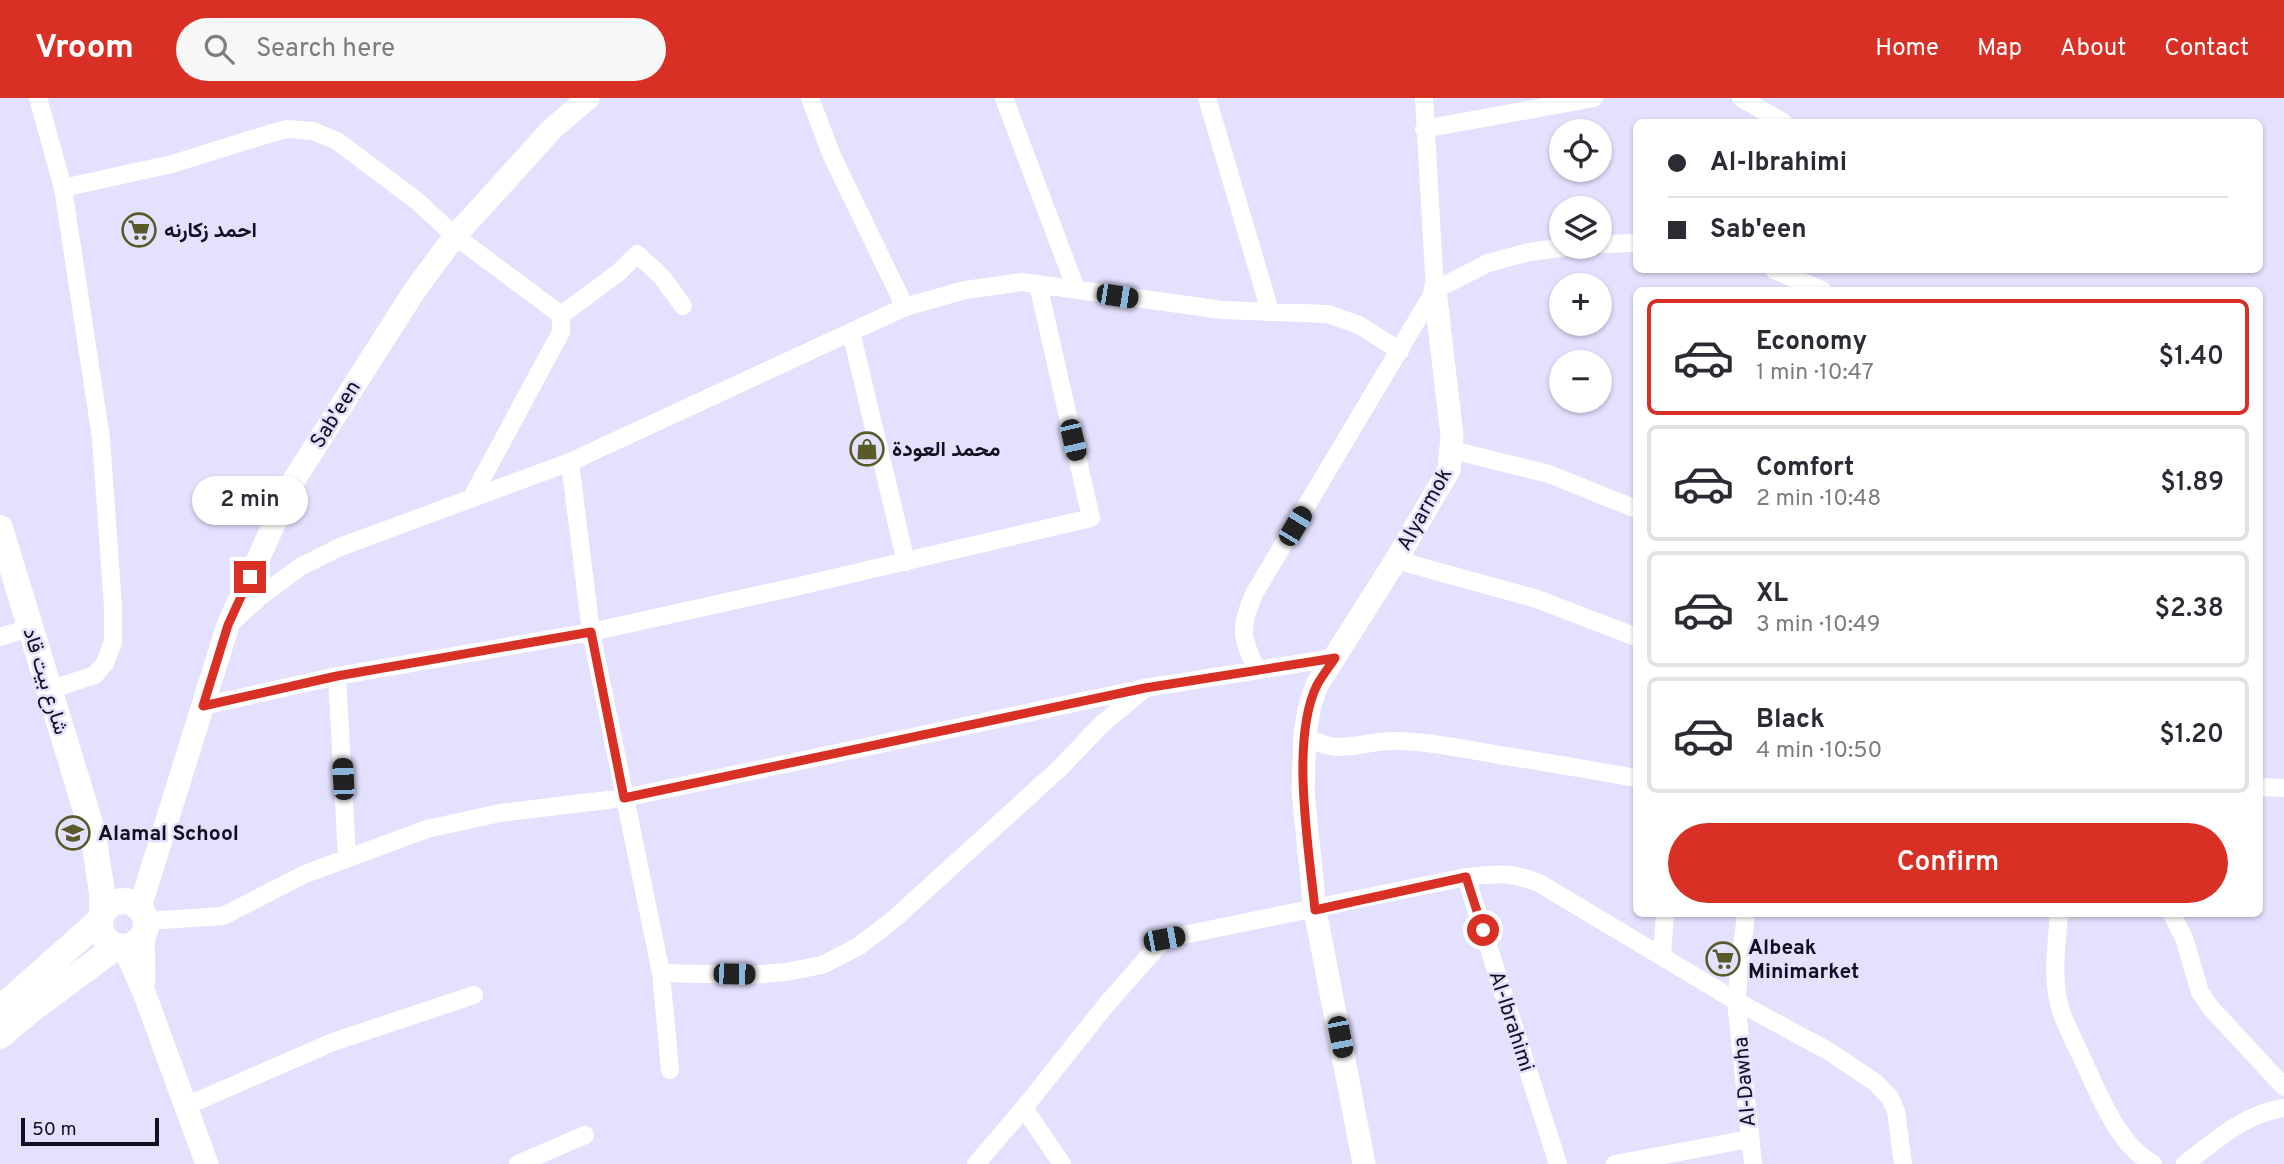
<!DOCTYPE html>
<meta charset="utf-8">
<style>
body{margin:0;font-family:Overpass,Vazirmatn,sans-serif;background:#f7f7f7;color:#2b2b33;height:100vh;display:flex;flex-direction:column;font-size:26px;white-space:nowrap}
*{box-sizing:border-box;margin:0}
p{font-size:23px;color:#7c7c81}
.icon{flex:none;width:38px;height:38px;fill:none;stroke:currentColor;stroke-width:2;stroke-linecap:round;stroke-linejoin:round}
.map{position:relative;flex:1;overflow:hidden}
.side{position:absolute;left:1633px;top:189px;width:630px;height:630px;display:flex;flex-direction:column;background:#fff;border-radius:10px;box-shadow:0 2px 5px #0004}
.side>*{flex:none}
.banner{position:absolute;left:1633px;top:21px;width:630px;height:154px;border-radius:10px;box-shadow:0 2px 5px #0004;display:grid;align-content:center;height:154px;padding:0 35px;background:#fff}
.fabs{position:absolute;left:1549px;top:21px;display:grid;gap:14px}
.fabs a{display:grid;place-items:center;width:63px;height:63px;border-radius:50%;background:#fff;box-shadow:0 2px 5px #0004;font-size:35px}
.scale{position:absolute;left:21px;bottom:18px;width:138px;box-sizing:border-box;padding-left:7px;border:4px solid #120f20;border-top:0;font-size:19px;line-height:24px;white-space:nowrap;color:#120f20;-webkit-text-stroke:5px #e3e1fd;paint-order:stroke}
.end{position:absolute;width:32px;height:32px;margin:-16px;border:9px solid #d93025;background:#fff;box-shadow:0 0 0 4px #fff}
.from{border-radius:50%}
.bubble{position:absolute;height:49px;border-radius:24px;background:#fff;box-shadow:0 2px 5px #0004;font-size:23px;font-weight:600;line-height:49px;text-align:center}
.car{position:absolute;width:21px;height:42px;margin:-21px -10px;border-radius:9px;box-shadow:0 0 5px 2px #0007;background:linear-gradient(#222 24%,#8ab4d8 0 40%,#222 0 76%,#8ab4d8 0 86%,#222 0)}
.banner b{display:flex;align-items:center;gap:24px;height:66px;font-size:26px}
.banner b+b{border-top:2px solid #e1e1e2}
.banner i{width:18px;height:18px;background:#2b2b33}
ul{padding:12px 0 0;list-style:none}
li{display:flex;align-items:center;gap:21px;height:116px;margin:0 14px 10px;padding:0 21px;border:4px solid #e1e1e2;border-radius:10px}
li div{flex:1}
li b{display:block;font-size:26px}
li em{font-style:normal;font-weight:600}
li.current{border-color:#d93025}
li>.icon{width:63px;height:63px;stroke-width:1.5}
.cta{display:flex;gap:14px;margin-top:auto;padding:14px 35px}
.cta a{flex:1;height:80px;border-radius:42px;background:#d93025;color:#fff;font-size:28px;font-weight:600;line-height:80px;text-align:center}
header{display:flex;align-items:center;gap:42px;box-sizing:border-box;height:98px;padding:0 35px;background:#d93025;color:#fff}
header strong{font-size:33px}
nav{display:flex;gap:38px;margin-inline-start:auto;font-size:24px}
.search{width:490px;height:63px;background:#f7f7f7;display:flex;align-items:center;gap:18px;box-sizing:border-box;padding:0 24px;border-radius:38px;color:#7c7c81;font-size:26px}
.map>svg:first-child{display:block}
.lines{fill:none;stroke-linecap:round;stroke-linejoin:round}
.minor{stroke:#fff;stroke-width:18}
.tertiary{stroke:#fff;stroke-width:23}
.secondary{stroke:#fff;stroke-width:26}
.route{stroke:#d93025;stroke-width:9}
.labels{text-anchor:middle;stroke-width:5;stroke-linejoin:round;paint-order:stroke}
.poi-label{font-size:21px;font-weight:bold;fill:#120f20;stroke:#e3e1fd;text-anchor:start}
.street-label{font-size:21px;fill:#120f20;stroke:#e3e1fd}
</style>
<header>
<strong>Vroom</strong>
<div class="search"><svg class="icon" aria-label="search" viewBox="0 0 24 24"><circle cx="10" cy="10" r="6"/><path d="M15 15l6 6"/></svg>Search here</div>
<nav><a>Home</a><a>Map</a><a>About</a><a>Contact</a></nav>
</header>
<div class="map">
<svg width="2284" height="1066" viewBox="0 0 2284 1066">
<rect width="100%" height="100%" fill="#e3e1fd"/>
<g class="lines">
<path class="minor" d="M38,0L63,90L101,340L113,509V544L105,565L95,577L49,592
M810,0L832,58L905,209
M1004,0L1076,191
M1207,0L1270,213
M1741,0L1783,24
M1424,31L1594,0
M63,90L172,66L275,34L288,31L313,33L337,43L417,103L455,138L561,217V234L471,401
M1600,146L1636,145
M1774,172L1822,192
M1435,192L1488,165L1529,154L1567,149
M561,217L618,175L637,156L662,179L683,208
M851,234L906,464
M1452,352L1549,376L1636,411
M570,364L591,534L661,875L670,972
M1396,462L1537,501L1636,539
M231,525L262,497L300,469L340,449L570,364L905,209L965,192L1022,184L1222,212L1328,216L1359,227L1400,253
M0,539L29,530
M1257,572C1240,539 1240,527 1255,494L1435,192L1424,0
M337,578L347,759
M203,608L337,578L591,534L795,489L1091,420L1038,186
M1305,638C1343,660 1358,642 1398,643C1431,644 1466,651 1499,657C1545,664 1590,672 1636,680
M2259,689L2284,690
M1466,779L1558,1066
M1746,816L1736,903L1753,1066
M2059,816C2057,842 2053,869 2057,896C2060,917 2071,936 2080,956C2098,992 2115,1045 2153,1066
M2172,816L2184,840L2200,894L2210,909L2284,989
M146,823L223,818L305,776L427,731L500,715L624,700L1145,590L1334,560
M1662,857L1665,816
M661,875L751,877L786,874L822,867L859,848L894,821L1060,670L1101,627L1144,591
M186,1008L333,944L474,897
M1024,1010L1062,1066
M518,1066L585,1037
M976,1066L1024,1010L1106,907L1164,841L1466,779C1496,776 1510,773 1539,785L1736,903L1830,954L1876,985L1890,1000L1896,1013L1903,1066
M1615,1066L1749,1041
M2185,1066C2216,1042 2244,1016 2284,1010"/>
<path class="tertiary" d="M140,809L228,527L294,382L415,192L455,138L552,31L588,0
M143,838L144,883
M124,849L145,897L207,1066
M1364,1066L1315,812L1303,694L1305,635L1310,607L1317,587L1396,462L1449,372L1452,338L1435,192"/>
<path class="secondary" d="M0,430L93,735L102,795V815
M100 826a23 23 0 1 1 46 0a23 23 0 1 1-46 0Z
M0,911L100,822
M0,938L31,912L117,848"/>
</g>
<g class="lines">
<path class="route" d="M250,479L228,527L203,608L337,578L591,534L624,700L1145,590L1335,560C1329,569 1322,578 1317,587C1290,642 1309,751 1315,812L1466,779L1483,832"/>
</g>
<defs>
<symbol id="supermarket-ring" viewBox="-11 -11 22 22"><circle r="9.5" fill="#e3e1fd" stroke="#595a27" stroke-width="1.5"/><path d="M-6-5.5h2.5l.6 2H6L4.5 2H-2.5L-4.4-4H-6ZM-1.5 3.2a1.3 1.3 0 1 0 .1 0ZM3 3.2a1.3 1.3 0 1 0 .1 0Z" fill="#595a27"/></symbol>
<symbol id="shop-ring" viewBox="-11 -11 22 22"><circle r="9.5" fill="#e3e1fd" stroke="#595a27" stroke-width="1.5"/><path d="M-5-2.5h2.3a2.7 3.5 0 0 1 5.4 0H5L5.5 6h-11ZM-1.5-2.5h3a1.5 2.3 0 0 0-3 0Z" fill="#595a27"/></symbol>
<symbol id="school-ring" viewBox="-11 -11 22 22"><circle r="9.5" fill="#e3e1fd" stroke="#595a27" stroke-width="1.5"/><path d="M0-5L7-2L0 1L-7-2ZM-4 1L0 2.5L4 1V4Q0 6-4 4Z" fill="#595a27"/></symbol>
</defs>
<g fill-rule="evenodd">
<use href="#supermarket-ring" x="120" y="113" width="38" height="38"/>
<use href="#shop-ring" x="848" y="332" width="38" height="38"/>
<use href="#school-ring" x="54" y="716" width="38" height="38"/>
<use href="#supermarket-ring" x="1704" y="842" width="38" height="38"/>
</g>
<g class="labels">
<g class="poi-label">
<text x="164" y="139">احمد زكارنه</text>
<text x="892" y="358">محمد العودة</text>
<text x="98" y="742">Alamal School</text>
<text x="1748" y="856">Albeak<tspan x="1748" dy="24">Minimarket</tspan></text>
</g>
<g class="street-label">
<text transform="translate(335 316) rotate(-58)" y="7">Sab'een</text>
<text transform="translate(1424 411) rotate(-61)" y="7">Alyarmok</text>
<text transform="translate(46 583) rotate(73)" y="7">شارع بيت قاد</text>
<text transform="translate(1512 923) rotate(72)" y="7">Al-Ibrahimi</text>
<text transform="translate(1744 984) rotate(-95)" y="7">Al-Dawha</text>
</g>
</g>
</svg>
<div class="fabs">
<a><svg class="icon" aria-label="locate" viewBox="0 0 24 24"><circle cx="12" cy="12" r="6"/><path d="M12 2v4M12 18v4M2 12h4M18 12h4"/></svg></a>
<a><svg class="icon" aria-label="layers" viewBox="0 0 24 24"><path d="M12 4l9 5-9 5-9-5zM3 14l9 5 9-5"/></svg></a>
<a>+</a>
<a>−</a>
</div>
<div class="scale">50 m</div>
<i class="end from" style="left:1483px;top:832px"></i>
<i class="end" style="left:250px;top:479px"></i>
<div class="bubble" style="left:192px;top:378px;width:116px">2 min</div>
<i class="car" style="left:1117px;top:198px;rotate:99deg"></i>
<i class="car" style="left:1073px;top:342px;rotate:167deg"></i>
<i class="car" style="left:1295px;top:428px;rotate:31deg"></i>
<i class="car" style="left:343px;top:681px;rotate:357deg"></i>
<i class="car" style="left:1164px;top:841px;rotate:79deg"></i>
<i class="car" style="left:734px;top:876px;rotate:91deg"></i>
<i class="car" style="left:1340px;top:939px;rotate:169deg"></i>
<div class="banner">
<b><i class="from"></i>Al-Ibrahimi</b>
<b><i></i>Sab'een</b>
</div>
<section class="side">
<ul>
<li class="current"><svg class="icon" aria-label="car" viewBox="0 0 24 24"><path d="M5 17H2v-5l4-1 3-4h7l3 4 3 1v5h-3M9 17h6M6 11h13"/><circle cx="7" cy="17" r="2"/><circle cx="17" cy="17" r="2"/></svg><div><b>Economy</b><p>1 min · 10:47</p></div><em>$1.40</em></li>
<li><svg class="icon" aria-label="car" viewBox="0 0 24 24"><path d="M5 17H2v-5l4-1 3-4h7l3 4 3 1v5h-3M9 17h6M6 11h13"/><circle cx="7" cy="17" r="2"/><circle cx="17" cy="17" r="2"/></svg><div><b>Comfort</b><p>2 min · 10:48</p></div><em>$1.89</em></li>
<li><svg class="icon" aria-label="car" viewBox="0 0 24 24"><path d="M5 17H2v-5l4-1 3-4h7l3 4 3 1v5h-3M9 17h6M6 11h13"/><circle cx="7" cy="17" r="2"/><circle cx="17" cy="17" r="2"/></svg><div><b>XL</b><p>3 min · 10:49</p></div><em>$2.38</em></li>
<li><svg class="icon" aria-label="car" viewBox="0 0 24 24"><path d="M5 17H2v-5l4-1 3-4h7l3 4 3 1v5h-3M9 17h6M6 11h13"/><circle cx="7" cy="17" r="2"/><circle cx="17" cy="17" r="2"/></svg><div><b>Black</b><p>4 min · 10:50</p></div><em>$1.20</em></li>
</ul>
<div class="cta"><a>Confirm</a></div>
</section>
</div>
